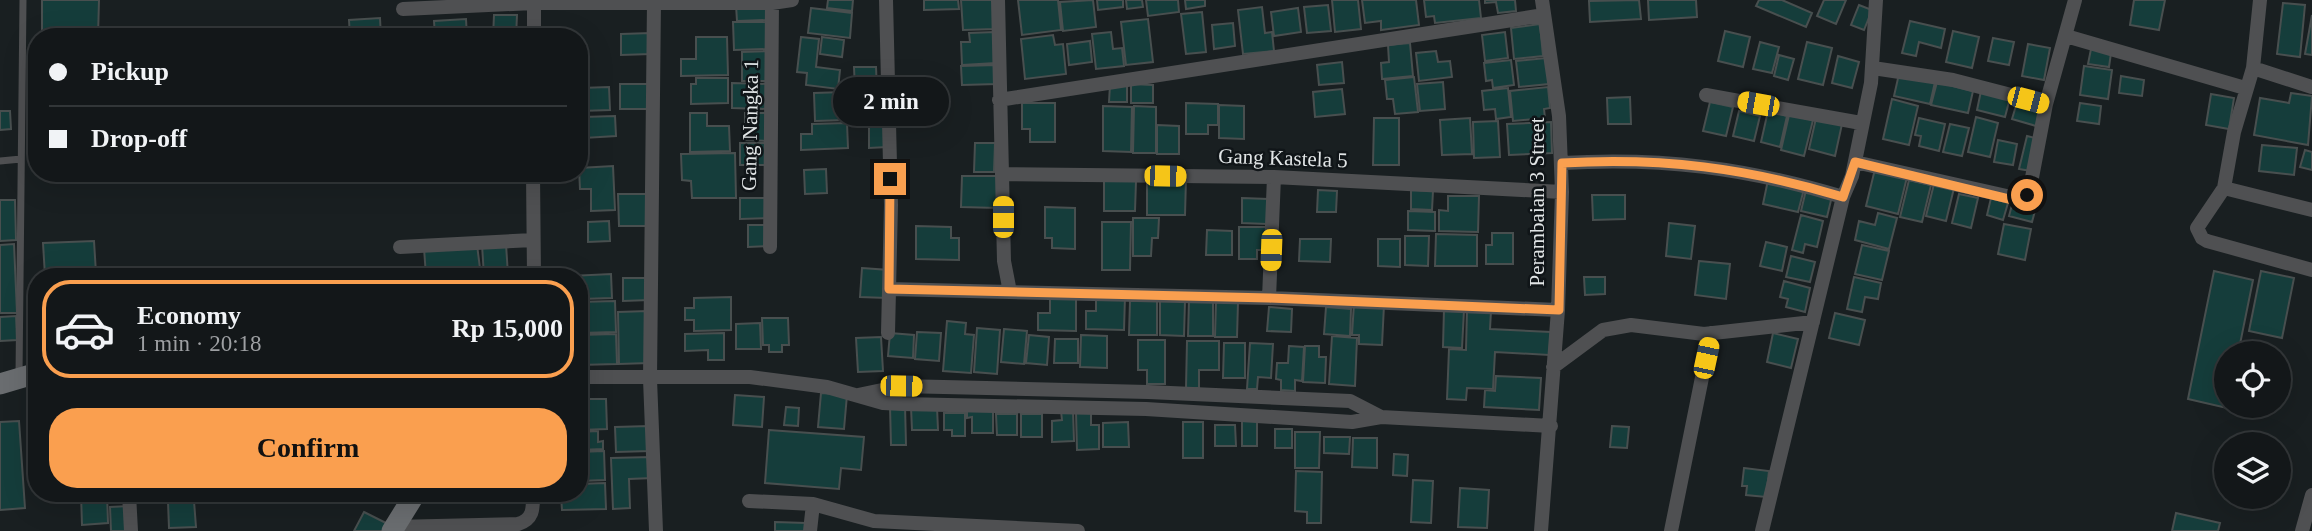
<!DOCTYPE html>
<meta charset="utf-8">
<style>
body{margin:0;font-family:Georgia,serif;background:#202426;color:#f1f3f6;height:100vh;display:flex;flex-direction:column;font-size:26px;white-space:nowrap}
*{box-sizing:border-box;margin:0}
p{font-size:23px;color:#9d9fa2}
.icon{flex:none;width:38px;height:38px;fill:none;stroke:currentColor;stroke-width:2;stroke-linecap:round;stroke-linejoin:round}
.map{position:relative;flex:1;overflow:hidden}
.sheet{position:absolute;left:28px;top:268px;width:560px;height:234px;display:flex;flex-direction:column;background:#131719;border-radius:28px;box-shadow:0 7px 28px #0002,0 0 0 2px #323638}
.sheet>*{flex:none}
.guide{position:absolute;left:28px;top:28px;width:560px;height:154px;border-radius:28px;box-shadow:0 7px 28px #0002,0 0 0 2px #323638;display:grid;align-content:center;height:154px;padding:0 21px;background:#131719}
.buttons{position:absolute;left:2214px;top:341px;display:grid;gap:14px}
.buttons a{display:grid;place-items:center;width:77px;height:77px;border-radius:50%;background:#131719;box-shadow:0 7px 28px #0002,0 0 0 2px #323638;font-size:35px}
.end{position:absolute;width:32px;height:32px;margin:-16px;border:9px solid #fa9f4f;background:#111;box-shadow:0 0 0 4px #111}
.from{border-radius:50%}
.bubble{position:absolute;height:49px;border-radius:24px;background:#131719;box-shadow:0 7px 28px #0002,0 0 0 2px #323638;font-size:23px;font-weight:700;line-height:49px;text-align:center}
.car{position:absolute;width:21px;height:42px;margin:-21px -10px;border-radius:9px;box-shadow:0 0 5px 2px #0007;background:linear-gradient(#f5c518 24%,#345 0 40%,#f5c518 0 76%,#345 0 86%,#f5c518 0)}
.guide b{display:flex;align-items:center;gap:24px;height:66px;font-size:26px}
.guide b+b{border-top:2px solid #323638}
.guide i{width:18px;height:18px;background:#f1f3f6}
ul{padding:12px 0 0;list-style:none}
li{display:flex;align-items:center;gap:21px;height:98px;margin:0 14px 10px;padding:0 7px;border:4px solid #323638;border-radius:28px}
li div{flex:1}
li b{display:block;font-size:26px}
li em{font-style:normal;font-weight:700}
li.on{border-color:#fa9f4f}
li>.icon{width:63px;height:63px;stroke-width:1.5}
.action{display:flex;gap:14px;margin-top:auto;padding:14px 21px}
.action a{flex:1;height:80px;border-radius:28px;background:#fa9f4f;color:#111;font-size:28px;font-weight:700;line-height:80px;text-align:center}
.map>svg:first-child{display:block}
.building{fill:#153d3b;stroke:#484f4f;stroke-width:2}
.lines{fill:none;stroke-linecap:round;stroke-linejoin:round}
.lane{stroke:#4f5052;stroke-width:7}
.street{stroke:#4f5052;stroke-width:14}
.secondary{stroke:#6a6d70;stroke-width:21}
.route{stroke:#fa9f4f;stroke-width:9}
.labels{text-anchor:middle;stroke-width:5;stroke-linejoin:round;paint-order:stroke}
.street-label{font-size:21px;fill:#e1e5e6;stroke:#101518}
</style>
<div class="map">
<svg width="2312" height="531" viewBox="0 0 2312 531">
<rect width="100%" height="100%" fill="#191f21"/>
<path class="building" d="M42,0H99L98,37H42Z
M828,0H853L852,11L827,8Z
M924,0H958L959,9L924,10Z
M961,0H994L995,29L963,30Z
M1018,0H1058L1061,30L1022,35Z
M1093,0L1096,27L1063,31L1060,2Z
M1097,0H1123V7L1098,10Z
M1126,0H1142L1143,7L1127,9Z
M1146,0H1178L1179,12L1148,16Z
M1185,0H1205V6L1186,9Z
M1332,0H1358L1361,29L1335,32Z
M1362,0H1416L1419,25L1381,30V21L1365,23Z
M1424,0H1479L1481,18L1435,23L1434,16L1426,17Z
M1485,0H1515L1516,11L1498,13L1496,2L1485,3Z
M1639,0L1641,19L1590,22L1589,1Z
M1648,0H1696L1697,17L1649,20Z
M1759,0H1782L1812,13L1806,27L1756,6Z
M1824,0H1846L1836,24L1817,16Z
M2134,0H2165L2159,30L2130,25Z
M2283,3L2305,5L2300,57L2277,54Z
M767,4V20L737,21L736,5Z
M1328,5L1331,31L1307,33L1304,7Z
M1859,5L1872,10L1864,30L1851,25Z
M1262,7L1265,33L1272,32L1274,51L1243,54L1238,10Z
M811,8L852,13L850,38L808,33Z
M1298,8L1301,32L1274,36L1271,12Z
M1202,12L1206,52L1186,54L1181,14Z
M494,15H517L516,37H493Z
M2312,15V55L2305,54Z
M380,18L381,37H350L349,20Z
M466,19L467,37H426L435,36L434,21Z
M1148,19L1153,62L1126,65L1121,22Z
M1910,21L1945,29L1941,48L1919,42L1916,56L1902,53Z
M733,22H767L768,49L734,50Z
M1233,23L1235,46L1214,49L1212,25Z
M1540,24L1543,56L1514,59L1511,28Z
M1725,31L1750,37L1743,67L1718,61Z
M1953,31L1979,37L1972,68L1946,62Z
M995,32L996,63L962,65L961,42H970L969,33Z
M1111,32L1113,49L1122,48L1124,66L1096,69L1092,34Z
M1505,32L1508,58L1485,61L1482,35Z
M651,33V54L621,55V34Z
M1053,35L1055,45L1063,44L1066,74L1025,79L1021,39Z
M696,37H727L728,75L681,76V59H696Z
M801,37L819,39L816,67L840,70L838,89L806,85L807,73L797,72Z
M822,37L844,40L842,57L820,54Z
M1993,38L2014,42L2009,65L1988,61Z
M1090,41L1092,62L1069,65L1067,44Z
M1760,42L1779,47L1772,73L1753,69Z
M1807,42L1832,48L1823,85L1798,79Z
M1410,43L1413,76L1382,79L1381,63L1389,62L1388,45Z
M2028,44L2050,48L2044,80L2022,76Z
M2091,49L2111,53L2109,67L2088,64Z
M768,51L769,81H742V52Z
M1436,51L1438,62L1450,61L1452,77L1419,81L1416,53Z
M1779,55L1794,59L1788,80L1774,76Z
M1838,56L1859,62L1852,88L1832,83Z
M1546,58L1549,84L1519,87L1516,61Z
M1511,60L1514,85L1493,88L1492,80L1486,81L1484,63Z
M1342,62L1344,83L1319,85L1317,65Z
M997,65V84L962,85L961,66Z
M2084,66L2112,70L2108,99L2080,95Z
M854,67H876L877,90L855,91Z
M1899,74L1935,82L1930,104L1894,96Z
M2121,76L2144,80L2142,96L2119,93Z
M1414,77L1418,112L1395,114L1393,99H1387L1385,80Z
M696,78H728V103L691,104V84H696Z
M1443,82L1445,109L1420,111L1417,84Z
M1937,82L1973,91L1968,113L1931,105Z
M732,83L768,84L767,109L732,108Z
M620,84H652V109H620Z
M1131,84L1153,85V103H1131Z
M1110,85H1127V102H1109Z
M609,87L610,110L581,111L580,88Z
M1548,87L1550,108L1544,109L1545,118L1513,121L1510,91Z
M1508,88L1511,117L1496,119L1495,109L1484,110L1482,91Z
M1342,89L1345,114L1315,117L1313,92Z
M1981,91L2010,98L2005,117L1977,110Z
M844,92L845,120L815,121L814,93Z
M2291,93L2312,96L2308,145L2254,135L2260,98L2289,103Z
M2211,94L2234,98L2229,129L2206,125Z
M1630,97L1631,124H1608L1607,98Z
M885,98L886,122L857,123L856,99Z
M1892,99L1918,106L1909,145L1883,139Z
M2018,99L2041,106L2036,126L2012,119Z
M1710,102L1733,107L1726,136L1703,131Z
M1022,103H1055V142H1030V129H1022Z
M1186,103L1218,104V125H1208V134H1186Z
M2080,103L2101,106L2099,124L2077,121Z
M1219,105L1244,106V139L1219,138Z
M1103,106L1132,107L1131,152L1103,151Z
M1134,106L1156,107V153H1133Z
M0,111H10L11,129L0,130Z
M1739,111L1760,116L1754,141L1733,136Z
M1768,111L1787,116L1780,147L1761,142Z
M690,113H707V126H729L730,151L690,152Z
M745,113H769L768,141L745,140Z
M1789,115L1813,120L1804,156L1781,150Z
M615,116L616,136L584,138L583,117Z
M1976,117L1998,123L1990,157L1968,152Z
M1374,118H1399V165H1373Z
M1470,118L1472,154L1442,155L1440,120Z
M1816,118L1842,124L1835,156L1809,149Z
M1919,118L1945,124L1939,151L1919,146L1921,136L1915,135Z
M1498,121L1500,157L1474,158L1473,122Z
M1551,122L1552,153L1509,155L1507,124Z
M847,123L848,148L801,150V134H812V124Z
M1950,124L1969,128L1962,156L1943,152Z
M886,125L887,147L869,148V126Z
M1157,125L1179,126V154H1157Z
M2027,136L2039,139L2031,171L2019,169Z
M1998,140L2017,144L2013,165L1994,162Z
M740,143H766V165H740Z
M975,143H995L994,172H974Z
M2262,145L2297,148L2294,175L2259,171Z
M2305,150L2312,152V170L2300,167Z
M735,153L736,198H692L691,181L682,180L681,154Z
M613,166L615,210L591,211V189H580L579,168Z
M826,169L827,193L805,194L804,170Z
M1875,169L1907,177L1898,214L1866,206Z
M962,176H998V208L961,207Z
M1147,178H1186L1185,215H1147Z
M1104,180L1136,181L1135,211H1104Z
M1768,180L1804,189L1798,212L1763,204Z
M1909,180L1931,185L1922,222L1900,217Z
M1934,184L1954,188L1946,221L1926,216Z
M1318,190L1337,191L1336,212H1317Z
M1411,190L1433,191L1432,210L1411,209Z
M1806,190L1832,196L1827,217L1801,211Z
M618,194H650L651,226H619Z
M1959,194L1978,198L1971,228L1952,223Z
M1592,195H1625V219L1593,220Z
M1448,196H1479L1478,232L1439,231V210L1448,211Z
M740,198H767L768,218L740,219Z
M1242,198L1268,199L1267,224L1242,223Z
M1991,198L2008,203L2003,220L1987,215Z
M0,200H15L16,240L0,241Z
M2013,201L2036,207L2032,222L2009,216Z
M1045,207L1075,208V249L1052,248V238H1045Z
M1408,211L1435,212V231L1408,230Z
M1878,213L1897,218L1889,249L1855,240L1859,221L1875,225Z
M1801,215L1823,221L1817,247L1805,244L1803,253L1792,250Z
M1133,218H1159L1158,238H1152L1151,256H1133Z
M609,221L610,241L588,242V222Z
M1102,222H1131L1130,270H1102Z
M1669,223L1695,226L1691,259L1666,256Z
M2004,224L2031,229L2025,260L1998,254Z
M748,225H768L769,246L748,247Z
M916,226L951,227V238H959V260L916,259Z
M1239,227H1269L1268,250H1257V259H1239Z
M1207,230L1232,231V255H1206Z
M1492,233H1513V264H1486V245H1492Z
M1436,234L1477,235V266H1435Z
M1405,236H1429L1428,266L1405,265Z
M1300,239H1331L1330,262L1299,261Z
M1378,239H1400V267L1378,266Z
M94,241L96,273L45,276L43,243Z
M1766,242L1787,247L1782,271L1760,266Z
M14,244L17,313H0V245Z
M506,244L508,275L484,276L482,245Z
M477,245L481,276H426L424,248Z
M1862,245L1889,251L1882,280L1855,274Z
M1791,256L1815,262L1810,282L1786,277Z
M1699,261L1730,264L1726,299L1695,295Z
M862,268L889,270L887,298L860,297Z
M2214,271L2253,280L2238,354H2226L2227,408L2188,399Z
M2261,271L2294,278L2282,338L2249,331Z
M611,274L612,298L581,299L579,276H570Z
M1584,277H1605V294L1585,295Z
M1854,277L1881,283L1878,299L1865,297L1862,312L1847,309Z
M623,278H649V300L623,301Z
M1784,281L1810,288L1805,312L1786,307L1788,299L1780,297Z
M1050,294L1076,295V331L1038,330V313H1050Z
M1096,296H1125L1124,330L1086,329V311H1096Z
M731,297V330L694,331V320H685V308H694V298Z
M1160,300L1185,301L1184,336L1160,335Z
M1189,300L1213,301V336H1188Z
M615,301L616,332L579,333V302Z
M1130,301H1157V335H1129Z
M1216,301L1238,302L1237,337H1215Z
M1354,303L1384,305L1382,345L1359,344V335H1352Z
M1269,307L1292,309L1291,332L1267,331Z
M1326,307L1351,309L1350,336L1324,334Z
M1444,309L1464,310L1462,348L1443,347Z
M1467,310L1491,311L1490,329L1551,332L1549,355L1495,352L1493,389L1467,388L1466,400L1447,399L1449,349L1466,350Z
M648,311L649,363L619,364L618,312Z
M1835,313L1865,320L1859,345L1829,338Z
M16,316L17,340L0,341V317Z
M762,318H788L789,345H782V352H769V345H763Z
M947,321L966,323L965,334L974,335L971,373L943,371Z
M760,323L761,349H736V324Z
M977,328L1000,330L997,374L974,372Z
M1004,329L1027,331L1024,364L1001,362Z
M917,332L941,333L939,361L915,359Z
M724,333V360H708V350L685,351V334Z
M890,333L914,335L913,358L888,356Z
M1773,333L1798,339L1791,368L1767,362Z
M616,334L617,364L579,365V335Z
M1029,335L1049,337L1047,365L1026,363Z
M1081,335L1107,336V368L1080,367Z
M1332,336L1357,338L1355,386L1329,384Z
M881,337L883,371L858,372L856,338Z
M1055,339H1078V363H1054Z
M1138,340H1165V384H1147V370H1138Z
M1187,341H1219V370H1199V388H1186Z
M1224,343H1245V378H1223Z
M1250,343L1273,344L1271,378L1258,377L1257,389H1247Z
M1289,346L1304,347L1302,381L1295,380V391L1281,390V380L1276,379L1277,363H1288Z
M1305,346H1319V357H1326L1325,383L1303,382Z
M1496,376L1541,378L1539,410L1484,407L1485,390L1495,391Z
M821,393L847,395L844,429L818,427Z
M735,395L764,397L762,427L733,425Z
M579,399H606L607,429L579,430Z
M905,405L906,445H891L890,406Z
M786,407L799,408L798,426L784,425Z
M911,407H937L938,430H912Z
M967,408H993V433H972V417L967,418Z
M1061,411H1073L1074,441L1052,442V421L1062,420Z
M1076,412H1091V425H1099V449L1077,450Z
M944,413H965V436H952V430H944Z
M996,414H1017V435H997Z
M1021,414H1042V437H1021Z
M1242,419H1257V446H1242Z
M19,421L25,508L0,510V422Z
M1128,422L1129,447H1103V423Z
M1183,422H1203V458H1183Z
M1215,425H1235L1236,446H1215Z
M649,426L650,451L616,452L615,427Z
M1612,426L1629,427L1627,448L1610,447Z
M1275,429H1292V448H1275Z
M769,430L864,437L861,470L841,468L839,489L765,483Z
M598,431V442L603,441V449L579,450V432Z
M1295,432H1320L1319,468H1295Z
M1324,437H1350L1349,454L1324,453Z
M1353,438H1377V468L1352,467Z
M604,451L605,480L580,481L579,452Z
M1394,454L1408,455L1407,476L1393,475Z
M652,457L653,478L629,479L630,508L613,509L611,458Z
M1744,468L1769,471L1766,497L1746,495L1747,486H1742Z
M1296,471L1322,472L1321,523H1307V512L1295,511Z
M1413,480L1433,481L1431,523L1411,522Z
M605,483L606,509L562,510L561,496L579,494V484Z
M1460,488L1489,490L1487,528L1458,527Z
M81,494H107L108,523L82,525Z
M161,494H194V497L161,499Z
M194,501L196,527L169,528L168,502Z
M129,506L130,531H111L110,507Z
M364,512L388,524L385,531H354Z
M2176,513L2220,523L2218,531H2172Z
M775,522L806,523V531H775Z"/>
<g class="lines">
<path class="lane" d="M0,161L21,159
M19,375L23,0"/>
<path class="street" d="M886,0L891,205L888,333
M998,0L1004,261L1010,292L1269,298L1558,310
M2260,0L2253,68L2234,132L2224,188L2197,228L2202,238L2207,241L2312,270
M654,1L650,379L656,531
M403,9L534,3H772L792,0
M2066,36L2245,88
M534,37V0
M1873,68L1953,80L2046,104L2075,0
M2253,68L2312,87
M1706,95L1861,123
M999,100L1544,15
M1855,162L2020,199L2030,188L2046,104
M1562,163C1662,157 1746,168 1843,197L1852,176L1871,83L1876,0
M533,173L534,276
M1003,174L1274,177L1562,192
M2224,188L2312,210
M400,247L533,240
M770,247L772,3
M889,289L1010,292
M1269,298L1274,177
M1553,367L1603,330L1631,325L1704,334L1813,322
M579,377H750L827,387L883,403L902,404L1146,409L1352,422L1381,417L1551,426
M858,395L901,386L1148,392L1350,401L1381,417
M129,494L131,531
M749,501L813,504L874,521L1078,531
M394,527L518,524C534,519 533,508 533,494
M810,531L813,504
M1541,531L1558,310L1562,192L1559,116L1542,0
M1671,531L1711,333
M1762,531L1843,197
M2302,531L2312,495"/>
<path class="secondary" d="M0,384L37,373
M392,531L415,494"/>
</g>
<g class="lines">
<path class="route" d="M890,179L889,289L1269,298L1559,310L1562,163C1662,157 1747,168 1843,197L1855,162L2013,200L2027,195"/>
</g>
<g class="labels">
<g class="street-label">
<text transform="translate(750 125) rotate(-89)" y="7">Gang Nangka 1</text>
<text transform="translate(1283 158) rotate(2)" y="7">Gang Kastela 5</text>
<text transform="translate(1537 202) rotate(-90)" y="7">Perambaian 3 Street</text>
</g>
</g>
</svg>
<div class="buttons">
<a><svg class="icon" aria-label="locate" viewBox="0 0 24 24"><circle cx="12" cy="12" r="6"/><path d="M12 2v4M12 18v4M2 12h4M18 12h4"/></svg></a>
<a><svg class="icon" aria-label="layers" viewBox="0 0 24 24"><path d="M12 4l9 5-9 5-9-5zM3 14l9 5 9-5"/></svg></a>
</div>
<i class="end from" style="left:2027px;top:195px"></i>
<i class="end" style="left:890px;top:179px"></i>
<div class="bubble" style="left:833px;top:77px;width:116px">2 min</div>
<i class="car" style="left:2028px;top:100px;rotate:105deg"></i>
<i class="car" style="left:1758px;top:104px;rotate:280deg"></i>
<i class="car" style="left:1165px;top:176px;rotate:91deg"></i>
<i class="car" style="left:1003px;top:217px;rotate:0deg"></i>
<i class="car" style="left:1271px;top:250px;rotate:182deg"></i>
<i class="car" style="left:1706px;top:358px;rotate:12deg"></i>
<i class="car" style="left:901px;top:386px;rotate:91deg"></i>
<div class="guide">
<b><i class="from"></i>Pickup</b>
<b><i></i>Drop-off</b>
</div>
<section class="sheet">
<ul>
<li class="on"><svg class="icon" aria-label="car" viewBox="0 0 24 24"><path d="M5 17H2v-5l4-1 3-4h7l3 4 3 1v5h-3M9 17h6M6 11h13"/><circle cx="7" cy="17" r="2"/><circle cx="17" cy="17" r="2"/></svg><div><b>Economy</b><p>1 min · 20:18</p></div><em>Rp 15,000</em></li>
</ul>
<div class="action"><a>Confirm</a></div>
</section>
</div>
